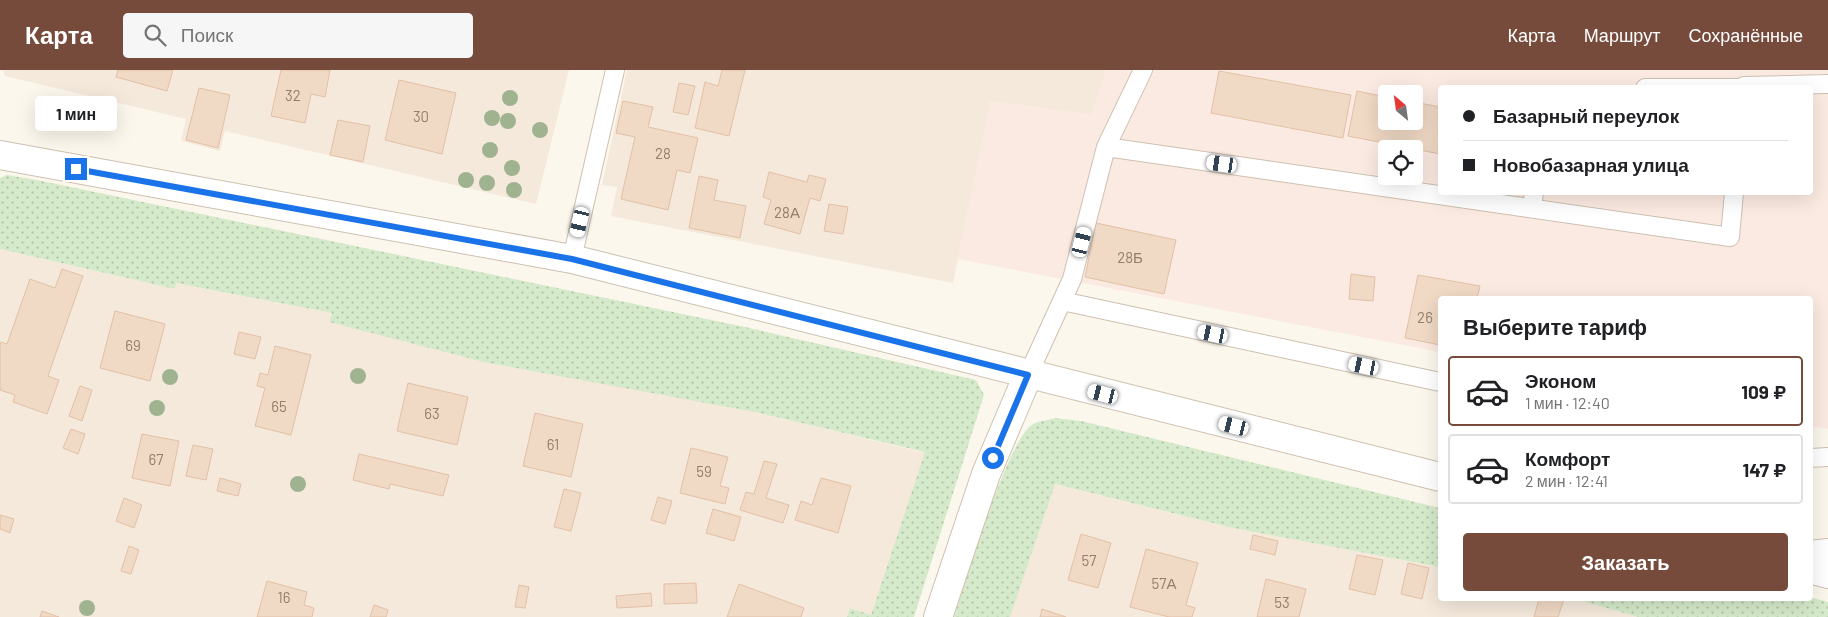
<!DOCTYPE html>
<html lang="ru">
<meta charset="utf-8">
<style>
body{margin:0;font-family:Barlow,sans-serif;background:#f6f6f6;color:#202124;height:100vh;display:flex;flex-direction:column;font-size:19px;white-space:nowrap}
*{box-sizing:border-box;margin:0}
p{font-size:16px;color:#757577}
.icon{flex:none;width:28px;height:28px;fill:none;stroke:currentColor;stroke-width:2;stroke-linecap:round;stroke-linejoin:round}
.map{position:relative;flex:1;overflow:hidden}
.details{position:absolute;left:1438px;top:226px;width:375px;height:305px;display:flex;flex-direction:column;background:#fff;border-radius:5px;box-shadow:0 5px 20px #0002}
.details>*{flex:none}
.guide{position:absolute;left:1438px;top:15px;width:375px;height:110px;border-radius:5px;box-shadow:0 5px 20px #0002;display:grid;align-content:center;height:110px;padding:0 25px;background:#fff}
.needle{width:32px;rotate:331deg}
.controls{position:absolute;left:1378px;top:15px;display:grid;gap:10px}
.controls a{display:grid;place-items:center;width:45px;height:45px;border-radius:5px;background:#fff;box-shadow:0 5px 20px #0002;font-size:25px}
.end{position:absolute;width:22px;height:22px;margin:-11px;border:6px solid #1a73e8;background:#fff;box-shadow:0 0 0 2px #fff}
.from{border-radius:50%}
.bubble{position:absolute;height:35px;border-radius:5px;background:#fff;box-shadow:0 5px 20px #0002;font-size:16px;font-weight:700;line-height:35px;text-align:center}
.car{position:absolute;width:15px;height:30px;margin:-15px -8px;border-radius:6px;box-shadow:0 0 4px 1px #0007;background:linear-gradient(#fff 24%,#345 0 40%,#fff 0 76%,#345 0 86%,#fff 0)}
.guide b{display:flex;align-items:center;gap:18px;height:48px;font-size:19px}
.guide b+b{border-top:1px solid #e0e0e0}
.guide i{width:12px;height:12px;background:#202124}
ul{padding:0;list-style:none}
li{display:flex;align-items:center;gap:15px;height:70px;margin:0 10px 8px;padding:0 15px;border:2px solid #e0e0e0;border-radius:5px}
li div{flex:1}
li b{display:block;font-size:19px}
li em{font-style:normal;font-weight:700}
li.selected{border-color:#764b3b}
li>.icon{width:45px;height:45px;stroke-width:1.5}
h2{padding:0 25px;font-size:22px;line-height:60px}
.button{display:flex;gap:10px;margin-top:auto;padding:10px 25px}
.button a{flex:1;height:58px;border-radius:5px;background:#764b3b;color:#fff;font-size:20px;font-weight:700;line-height:58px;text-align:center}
header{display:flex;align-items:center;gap:30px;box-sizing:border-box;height:70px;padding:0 25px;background:#764b3b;color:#fff}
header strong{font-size:24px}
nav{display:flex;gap:28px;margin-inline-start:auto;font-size:18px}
.search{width:350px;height:45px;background:#f6f6f6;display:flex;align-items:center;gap:12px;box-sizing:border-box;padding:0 18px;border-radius:5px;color:#757577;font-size:19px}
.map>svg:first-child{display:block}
.residential{fill:#f4e9db}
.commercial{fill:#fbeae1;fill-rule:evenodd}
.grass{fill:url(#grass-dots)}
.building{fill:#f0d9c5;stroke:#e3c0a6}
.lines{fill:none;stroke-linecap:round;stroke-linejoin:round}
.lane-casing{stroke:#cec0b1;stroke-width:20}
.street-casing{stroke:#cec0b1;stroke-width:30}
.lane{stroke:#fff;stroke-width:18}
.street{stroke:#fff;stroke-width:28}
.tree{fill:#a0b391}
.route{stroke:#1a73e8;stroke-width:6}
.labels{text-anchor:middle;stroke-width:4;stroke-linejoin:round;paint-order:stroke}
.number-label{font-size:15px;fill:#957e6c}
</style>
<header>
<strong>Карта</strong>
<div class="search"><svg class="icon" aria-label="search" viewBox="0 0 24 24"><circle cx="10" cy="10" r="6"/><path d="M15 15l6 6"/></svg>Поиск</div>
<nav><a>Карта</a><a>Маршрут</a><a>Сохранённые</a></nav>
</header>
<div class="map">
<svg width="1828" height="547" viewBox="0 0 1828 547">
<defs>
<pattern id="grass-dots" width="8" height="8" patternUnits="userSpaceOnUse" patternTransform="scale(1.25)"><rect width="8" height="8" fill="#d5eaca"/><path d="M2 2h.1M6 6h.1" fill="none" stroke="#b2c1a6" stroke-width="1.8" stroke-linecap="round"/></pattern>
</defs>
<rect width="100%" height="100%" fill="#fcf7ec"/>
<path class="residential" d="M3,0H569L536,134L225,61L220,81L181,71L186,49L5,6Z
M627,0H1106L1092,45L991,31L953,213L611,146L617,117L602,115Z
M0,179L175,219L176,213L332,243L329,252L755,342L926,383L871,545L851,538L847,547H0Z
M1054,414L1233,458L1440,497V529H1575L1638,547H1010Z"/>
<path class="commercial" d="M1106,0H1828V359L1810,356V229H1440V282L958,189L991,31L1092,45ZM1440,18H1810V122H1440ZM1386,24H1414V51H1386ZM1386,79H1414V106H1386Z"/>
<path class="grass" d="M7,105L42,111L745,257L976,310L984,325L914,547H847L850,538L871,545L925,382L755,342L484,292L329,252L332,243L176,213L175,219L0,179V108Z
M1055,348L1081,351L1440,438V497L1233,458L1055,414L1010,547H954C966,511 1007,370 1033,354C1039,351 1049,350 1055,348Z
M1810,527L1828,532V547H1638L1575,529Z"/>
<path class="building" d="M118,0H173L167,21L116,7Z
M281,0H330L325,27L311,24L305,53L271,46Z
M722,0H745L729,66L695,58L705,12L718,16Z
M1219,1L1351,25L1343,68L1211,43Z
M399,10L456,23L442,84L385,70Z
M679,13L695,16L688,45L673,42Z
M199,18L230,25L218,78L186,70Z
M1357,21L1386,27V51H1414V32L1440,37V84L1348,66Z
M623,31L653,37L648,57L698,68L690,103L677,100L668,140L621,129L635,67L616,63Z
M338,50L370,56L363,92L330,85Z
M769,102L807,112L809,105L826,109L820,131L810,128L800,164L764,154L771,130L763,127Z
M699,106L718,110L714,130L746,136L740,168L689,158Z
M829,134L848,137L843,164L824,161Z
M1096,153L1176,170L1164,224L1085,207Z
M62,199L83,206L48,306L59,310L47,344L13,332L15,325L0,320V275L1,272L7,274L30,209L55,218Z
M1351,204L1375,207L1373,231L1349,229Z
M1418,205L1480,216L1477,229H1440V275L1405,268Z
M115,241L165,254L150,311L100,298Z
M239,262L261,267L255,289L234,284Z
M275,276L311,285L291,365L255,356L265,318L257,316L260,303L268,305Z
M408,313L468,327L457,375L397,361Z
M80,316L92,320L82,351L69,346Z
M535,343L583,354L571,407L523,396Z
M71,359L85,364L78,384L63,378Z
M142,364L179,371L170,416L132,408Z
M193,375L213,379L206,410L186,406Z
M691,378L728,387L720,416L729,418L725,434L680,423Z
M359,384L449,405L443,426L390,414L389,419L353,410Z
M764,391L777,394L766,428L789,435L783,453L740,440L746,422L754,424Z
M220,408L241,414L238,426L217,421Z
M821,408L851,416L838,463L795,450L801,431L812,435Z
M564,419L581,423L571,461L554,457Z
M658,427L672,431L665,454L651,450Z
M124,428L142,435L134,458L116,451Z
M713,439L741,447L734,471L706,463Z
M0,445L14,449L10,463L0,459Z
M1081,464L1111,473L1098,518L1068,510Z
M1253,465L1278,471L1275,485L1250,479Z
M129,476L139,480L131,504L121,501Z
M1146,479L1198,493L1186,535L1195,538L1192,547H1169L1130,537Z
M1357,485L1383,490L1375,525L1349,519Z
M1408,493L1429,498L1422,529L1401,524Z
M1266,509L1306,519L1299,547H1257Z
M267,511L307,522L304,535L314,538L312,547H257Z
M696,513L697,533L664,534V514Z
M739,514L804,538L801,547H727Z
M519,515L529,517L525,538L515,537Z
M651,523L652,536L617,538L616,526Z
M1539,529H1564L1558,547H1534Z
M374,535L388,540L386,547H370Z
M1042,539L1066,547H1040Z
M42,541L59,547H40Z"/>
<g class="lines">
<defs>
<path id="lane" d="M1744,16L1828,14
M1645,18H1744
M1106,77L1730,167L1734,122
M1532,138L1534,122
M572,189L615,0
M1062,231L1440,312
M1028,305L1072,209L1106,77L1143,0
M1810,388L1828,387"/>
<path id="street" d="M0,85L572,189L1440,407
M1810,485L1828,483
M1810,499L1828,504
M938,547L986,404L1028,305"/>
</defs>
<use href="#lane" class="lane-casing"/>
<use href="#street" class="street-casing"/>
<use href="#lane" class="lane"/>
<use href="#street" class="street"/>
</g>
<g class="tree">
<circle cx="510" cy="28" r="8"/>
<circle cx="492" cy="48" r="8"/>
<circle cx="508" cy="51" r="8"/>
<circle cx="540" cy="60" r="8"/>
<circle cx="490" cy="80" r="8"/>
<circle cx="512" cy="98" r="8"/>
<circle cx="466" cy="110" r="8"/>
<circle cx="487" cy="113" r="8"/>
<circle cx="514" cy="120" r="8"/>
<circle cx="358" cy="306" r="8"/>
<circle cx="170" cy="307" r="8"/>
<circle cx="157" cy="338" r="8"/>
<circle cx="298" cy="414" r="8"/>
<circle cx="87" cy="538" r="8"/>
</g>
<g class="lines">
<path class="route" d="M76,99L572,189L1028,305L993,388"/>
</g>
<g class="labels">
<g class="number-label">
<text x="293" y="31">32</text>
<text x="421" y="52">30</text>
<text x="663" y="89">28</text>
<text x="787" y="148">28А</text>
<text x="1130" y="193">28Б</text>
<text x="1425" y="253">26</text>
<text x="133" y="281">69</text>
<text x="279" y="342">65</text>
<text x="432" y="349">63</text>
<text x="553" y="380">61</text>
<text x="156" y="395">67</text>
<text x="704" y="407">59</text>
<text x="1089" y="496">57</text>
<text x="1164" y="519">57А</text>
<text x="284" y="533">16</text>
<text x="1282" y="538">53</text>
</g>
</g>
</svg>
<div class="controls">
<a><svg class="needle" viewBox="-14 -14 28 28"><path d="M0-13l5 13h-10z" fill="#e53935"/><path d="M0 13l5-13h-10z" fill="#757577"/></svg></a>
<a><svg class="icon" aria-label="locate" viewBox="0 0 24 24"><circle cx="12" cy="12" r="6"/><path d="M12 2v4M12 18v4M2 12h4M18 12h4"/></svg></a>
</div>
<i class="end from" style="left:993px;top:388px"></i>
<i class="end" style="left:76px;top:99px"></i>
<div class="bubble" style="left:35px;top:26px;width:82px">1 мин</div>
<i class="car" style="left:1222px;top:94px;rotate:278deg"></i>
<i class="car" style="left:580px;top:152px;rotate:193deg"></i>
<i class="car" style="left:1082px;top:172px;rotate:14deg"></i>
<i class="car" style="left:1213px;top:264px;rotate:282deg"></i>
<i class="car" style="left:1364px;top:296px;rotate:282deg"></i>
<i class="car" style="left:1103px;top:324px;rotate:284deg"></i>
<i class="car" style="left:1234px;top:356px;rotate:284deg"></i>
<div class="guide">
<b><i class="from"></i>Базарный переулок</b>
<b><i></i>Новобазарная улица</b>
</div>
<section class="details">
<h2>Выберите тариф</h2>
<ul>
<li class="selected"><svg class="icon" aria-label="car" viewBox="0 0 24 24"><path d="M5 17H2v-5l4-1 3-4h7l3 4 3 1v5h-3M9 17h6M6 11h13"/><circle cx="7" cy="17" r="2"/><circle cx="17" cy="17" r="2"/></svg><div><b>Эконом</b><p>1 мин · 12:40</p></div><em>109 ₽</em></li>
<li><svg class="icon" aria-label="car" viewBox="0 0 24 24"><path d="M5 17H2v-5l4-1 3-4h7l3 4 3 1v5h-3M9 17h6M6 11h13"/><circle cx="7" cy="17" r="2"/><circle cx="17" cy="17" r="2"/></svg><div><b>Комфорт</b><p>2 мин · 12:41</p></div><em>147 ₽</em></li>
</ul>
<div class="button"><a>Заказать</a></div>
</section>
</div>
